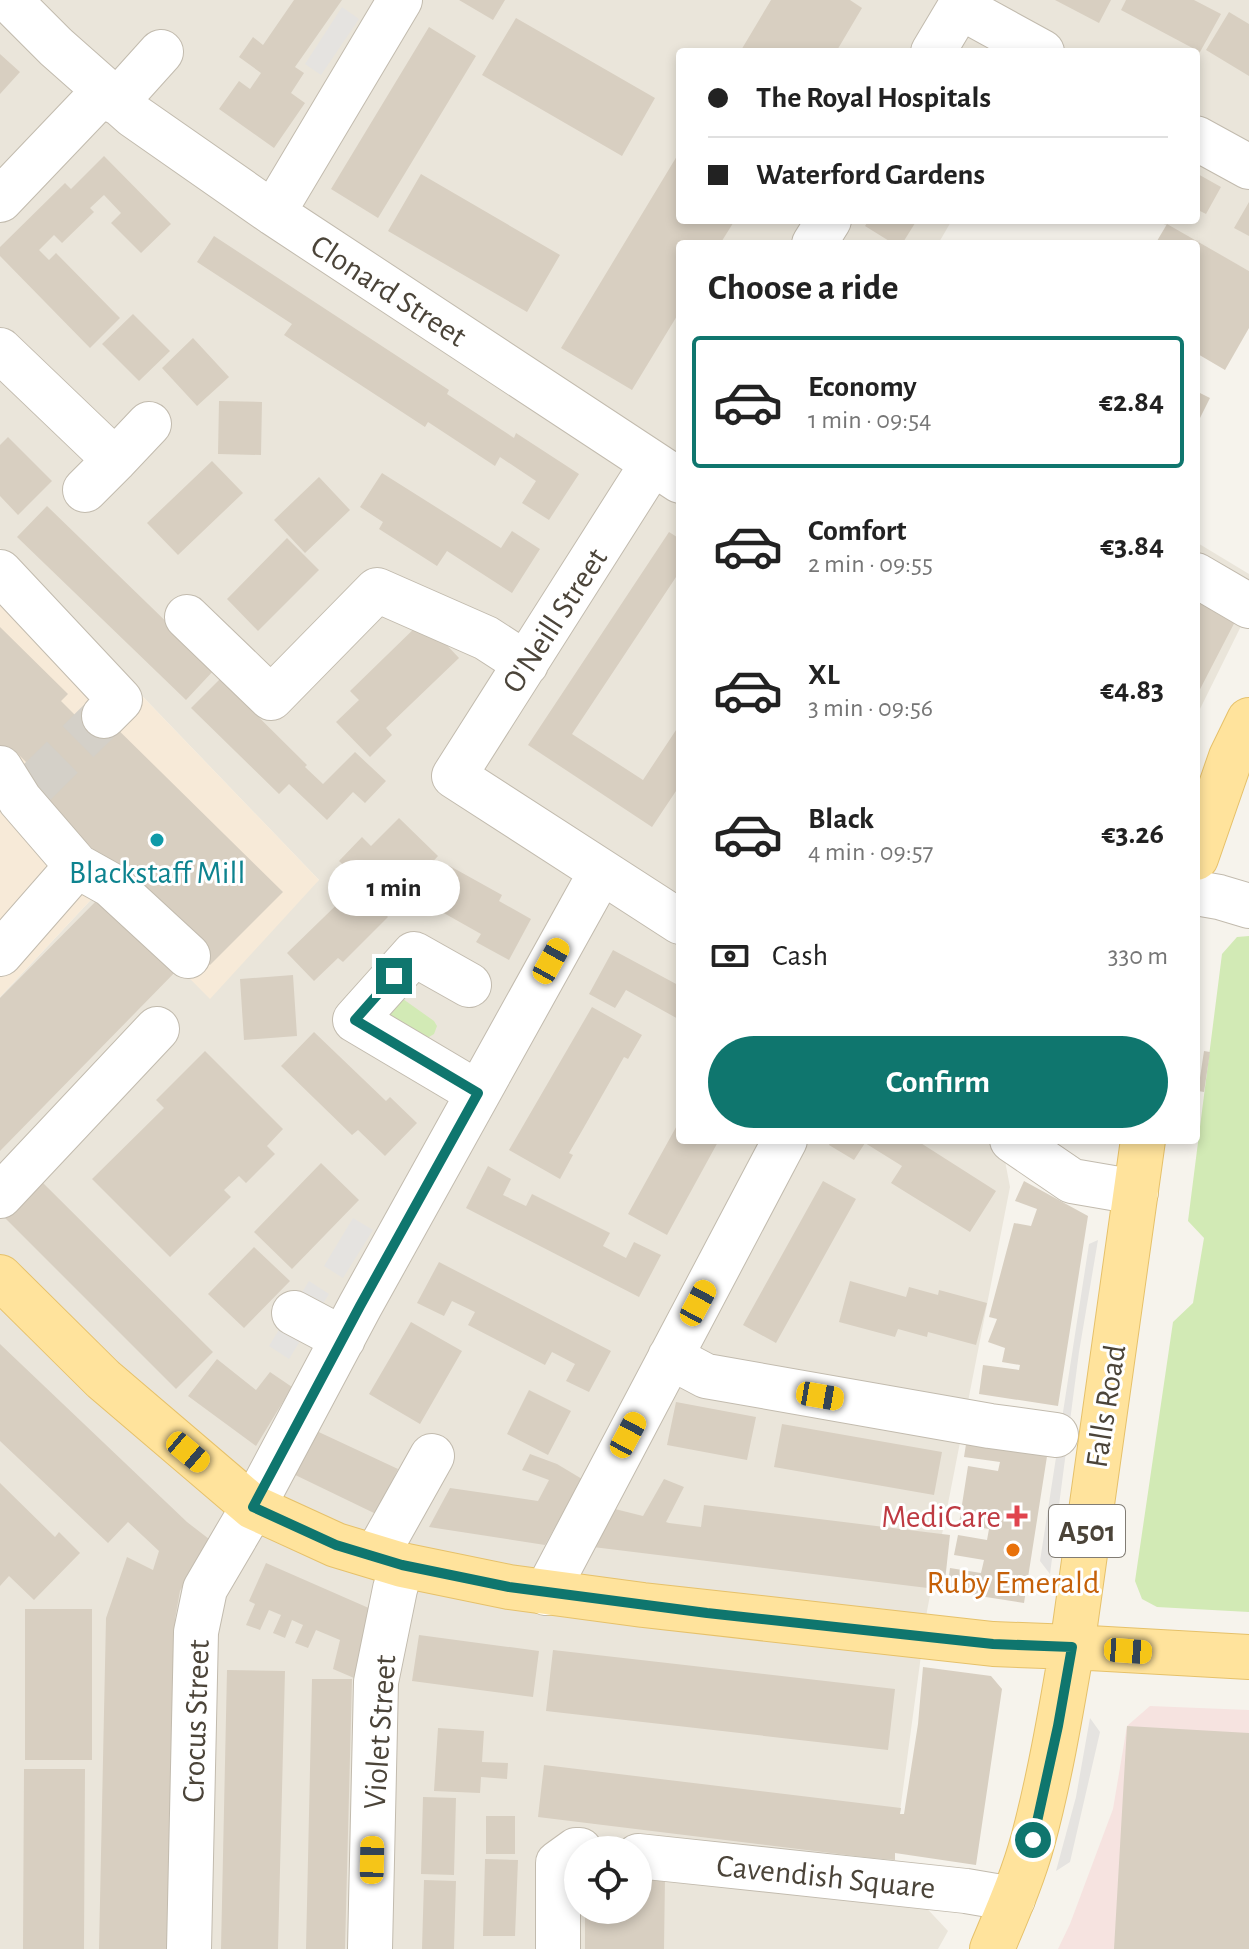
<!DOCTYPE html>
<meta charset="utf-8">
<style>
body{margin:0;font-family:"Alegreya Sans",sans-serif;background:#f2f2f2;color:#222;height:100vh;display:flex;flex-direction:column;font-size:30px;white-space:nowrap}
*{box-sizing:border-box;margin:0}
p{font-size:26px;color:#767676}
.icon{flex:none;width:44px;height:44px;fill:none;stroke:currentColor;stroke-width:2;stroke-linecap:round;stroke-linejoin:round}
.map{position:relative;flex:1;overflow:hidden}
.side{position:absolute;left:676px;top:240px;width:524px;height:904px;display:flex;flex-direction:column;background:#fff;border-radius:8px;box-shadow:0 4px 12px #0003}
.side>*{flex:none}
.hud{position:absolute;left:676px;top:48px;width:524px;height:176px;border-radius:8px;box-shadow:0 4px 12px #0003;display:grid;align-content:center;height:176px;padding:0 32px;background:#fff}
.controls{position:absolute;left:564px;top:1836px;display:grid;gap:16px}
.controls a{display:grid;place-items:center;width:88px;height:88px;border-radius:50%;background:#fff;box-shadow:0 4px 12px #0003;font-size:40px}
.end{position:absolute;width:36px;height:36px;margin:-18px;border:10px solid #0f766e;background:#fff;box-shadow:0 0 0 4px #fff}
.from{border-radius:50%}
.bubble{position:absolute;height:56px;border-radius:28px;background:#fff;box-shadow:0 4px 12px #0003;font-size:26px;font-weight:700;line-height:56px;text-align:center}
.car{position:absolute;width:24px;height:48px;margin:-24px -12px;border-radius:10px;box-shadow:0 0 6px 2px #0007;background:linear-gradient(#f5c518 24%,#345 0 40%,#f5c518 0 76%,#345 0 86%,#f5c518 0)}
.hud b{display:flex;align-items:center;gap:28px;height:76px;font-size:30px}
.hud b+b{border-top:2px solid #e0e0e0}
.hud i{width:20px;height:20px;background:#222}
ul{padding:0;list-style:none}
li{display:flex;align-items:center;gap:24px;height:132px;margin:0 16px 12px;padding:0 16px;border:4px solid transparent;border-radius:8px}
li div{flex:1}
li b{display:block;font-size:30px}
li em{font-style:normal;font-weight:700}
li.current{border-color:#0f766e}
li>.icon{width:72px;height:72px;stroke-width:1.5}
h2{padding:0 32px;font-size:36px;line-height:96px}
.pay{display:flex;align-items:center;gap:20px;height:88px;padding:0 32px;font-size:30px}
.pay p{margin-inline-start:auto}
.action{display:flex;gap:16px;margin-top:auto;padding:16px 32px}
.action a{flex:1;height:92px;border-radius:48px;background:#0f766e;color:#fff;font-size:32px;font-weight:700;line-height:92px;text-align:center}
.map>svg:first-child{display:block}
.residential{fill:#eae5da;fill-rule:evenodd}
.commercial{fill:#f7ead8}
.medical{fill:#f6e3e0}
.green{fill:#d2eab5}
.parking{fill:#e5e3e0}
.building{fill:#d8cfc1}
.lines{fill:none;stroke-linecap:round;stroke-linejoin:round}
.minor-tunnel{stroke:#d4d0c8;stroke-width:44;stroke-dasharray:44 22;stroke-linecap:butt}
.minor-casing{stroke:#c2bbae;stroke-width:46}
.major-casing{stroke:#e6c16a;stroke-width:46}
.minor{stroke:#fff;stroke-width:44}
.major{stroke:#ffe39c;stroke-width:44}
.route{stroke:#0f766e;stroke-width:10}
.culture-dot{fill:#0f9aa8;stroke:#fff;stroke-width:3}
.health-dot{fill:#e0444e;stroke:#fff;stroke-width:3}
.food-dot{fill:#e8710a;stroke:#fff;stroke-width:3}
.labels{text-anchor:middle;stroke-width:6;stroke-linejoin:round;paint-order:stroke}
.shield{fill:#fff;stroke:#817c74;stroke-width:2}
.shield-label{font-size:30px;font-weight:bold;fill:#4b4439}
.street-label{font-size:32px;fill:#4b4439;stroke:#fff}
.culture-label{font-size:32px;fill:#0d838f;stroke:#fff}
.health-label{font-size:32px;fill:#be3a42;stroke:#fff;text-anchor:end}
.food-label{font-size:32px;fill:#c56008;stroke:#fff}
</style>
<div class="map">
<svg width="1249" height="1949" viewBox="0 0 1249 1949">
<rect width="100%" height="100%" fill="#f6f3ec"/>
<path class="residential" d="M0,0H1249V271L1156,220H1196V52H680V220H952L938,244H680V1140H1001L1010,1187L927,1611L892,1871L948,1931L938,1949H0V997L101,889L319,880L0,548ZM578,1850H638V1910H578Z
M1196,542L1249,574V610L1196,717Z"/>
<path class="commercial" d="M0,548L319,880L210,999L101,889L0,997Z"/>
<path class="medical" d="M1150,1706L1249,1710V1949H1058L1070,1924L1113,1809L1127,1726Z"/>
<path class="green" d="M1249,936V1612L1157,1607L1142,1599L1135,1581L1173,1322L1193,1303L1204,1238L1188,1221L1222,954L1237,937Z
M403,999L434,1021L437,1026L434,1034L429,1037L422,1036L387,1016Z"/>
<path class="parking" d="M342,7L359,19L321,75L305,64Z
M353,1218L373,1230L343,1278L324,1266Z
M1098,1240L1079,1352L1050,1574L1040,1561L1089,1244Z
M309,1281L329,1294L289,1359L269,1346Z
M1090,1718L1100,1732L1070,1862L1056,1871L1076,1797Z"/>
<path class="building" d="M294,0H342L295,67L304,73L291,93L305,103L274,148L219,109L239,81L250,89L261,73L239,57L253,37L263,45Z
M459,0H505L493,20Z
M771,0H850L862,8L836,52H740Z
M1055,0H1111L1099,23Z
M1126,0H1194L1221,14L1200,52L1121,10Z
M1229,12L1249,24V76L1206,50Z
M516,18L655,98L622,156L482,75Z
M429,27L476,56L378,218L331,189Z
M0,54L20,72L0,94Z
M680,151V220H735L720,244H680V311L632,390L561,348Z
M104,156L171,224L141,253L111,223L121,213L104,195L90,208L94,212L62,243L54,235L39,250L49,260L56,253L120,318L90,348L0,256V247L65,183L71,189Z
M1196,173L1221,187L1206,214L1196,209Z
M421,174L560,255L527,312L388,231Z
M1249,202V236L1234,228Z
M869,220H917L902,244H894L865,226Z
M1167,224L1249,271V328L1225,370L1196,353V244H1162L1157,241Z
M214,236L449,390L447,394L514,438L516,433L579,474L549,520L522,503L536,481L500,457L495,466L428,422L425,427L284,335L292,324L197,262Z
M133,314L170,351L139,381L102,344Z
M193,338L229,377L197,406L162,368Z
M1196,391L1210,398L1196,426Z
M219,401L262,402L261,455L218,454Z
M8,437L52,481L18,515L0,496V445Z
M212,461L243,493L178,555L147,523Z
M382,473L501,548L512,531L540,549L512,593L447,551L437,566L379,529L383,522L360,507Z
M319,477L350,510L305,553L274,520Z
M47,506L215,669L186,700L17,537Z
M669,532L680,539V575L678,574L572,734L643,780L680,724V785L652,827L528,745Z
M287,538L319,570L258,631L227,599Z
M1196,585L1240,612L1196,697Z
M423,620L459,658L386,728L392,735L370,757L336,722L359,700L350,691Z
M0,627L68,694L61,701L84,724L98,710L283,892L210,965L26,783L37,773L13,749L8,754L0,746Z
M220,679L307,765L305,767L323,784L355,752L386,781L365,803L353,792L327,820L289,784L279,794L191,708Z
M399,818L438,856L418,878L401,861L372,892L339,861L362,837L371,846Z
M448,865L502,895L499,901L531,919L509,960L476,942L481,934L426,903Z
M357,885L388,917L343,962L338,958L314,981L287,953Z
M106,891L182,965L0,1151V998Z
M613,950L678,985L680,981V1020L626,990L615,1008L589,994Z
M293,975L297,1036L244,1040L240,979Z
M592,1007L642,1035L628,1059L624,1057L583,1129L569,1153L573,1155L560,1179L509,1150Z
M314,1032L386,1101L390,1097L417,1123L385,1156L358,1130L352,1135L281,1066Z
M205,1051L283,1129L267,1146L275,1154L246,1183L239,1176L224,1190L231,1197L170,1257L92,1179L164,1108L156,1100Z
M1204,1051L1210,1052L1204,1092L1198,1091Z
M680,1120V1140H719L667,1235L628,1214Z
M831,1140H916L996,1191L970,1232L891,1183L902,1166L865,1143L854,1160L829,1145Z
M321,1163L359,1200L292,1269L254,1232Z
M488,1166L511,1179L503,1195L526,1206L532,1194L610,1233L603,1246L626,1258L634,1242L661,1255L639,1297L466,1208Z
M823,1181L856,1199L776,1343L743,1325Z
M1024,1181L1088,1216L1058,1406L979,1394L983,1365L1019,1370L1020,1365L1002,1362L1005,1348L988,1342L997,1319L989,1317L1014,1223L1031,1226L1037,1209L1015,1201Z
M42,1182L213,1352L176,1389L5,1218Z
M254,1247L290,1281L244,1328L208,1294Z
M439,1262L611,1351L589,1392L566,1381L575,1364L552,1352L545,1365L468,1325L475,1312L452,1301L444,1316L417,1303Z
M850,1281L906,1297L909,1287L938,1295L939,1290L987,1303L976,1345L928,1332L927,1337L898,1329L895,1337L839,1322Z
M411,1322L462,1351L420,1424L369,1394Z
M0,1344L187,1522L209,1539L180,1591L175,1619L168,1949H99L106,1618L127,1557L153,1570L159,1551L128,1522L108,1543L0,1441Z
M217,1359L256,1390L270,1372L292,1387L256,1446L188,1396Z
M529,1390L571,1411L548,1455L507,1434Z
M676,1402L756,1417L747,1460L667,1445Z
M782,1424L942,1452L934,1495L774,1467Z
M308,1427L398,1469L376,1514L287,1471Z
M967,1438L1048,1450L1024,1603L947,1591L950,1568L981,1573L984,1560L954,1555L958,1535L987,1540L989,1529L959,1524L968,1466L998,1471L1000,1462L964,1457Z
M530,1454L557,1464L582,1479L545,1545L429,1527L450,1488L538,1501L549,1480L522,1470Z
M664,1479L684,1487L666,1522L669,1523L701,1527L704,1505L950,1535L944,1590L593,1547L611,1508L643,1516Z
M0,1483L55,1537L59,1532L80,1553L34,1600L9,1576L0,1586Z
M266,1563L371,1609L354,1678L333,1669L340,1640L316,1630L308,1648L295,1643L303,1625L292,1620L285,1638L273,1633L281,1615L269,1610L260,1630L246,1625L255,1604L249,1601Z
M25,1609H92V1760H25Z
M419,1635L539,1651L533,1697L412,1681Z
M553,1650L895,1689L888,1750L546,1711Z
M923,1667L991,1676L1002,1689L976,1865L895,1853V1860L871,1858L538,1817L544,1765L901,1808L900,1814H904L918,1724Z
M227,1670L285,1671L278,1949H221Z
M312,1679H352L345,1949H306Z
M1127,1726L1249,1733V1949H1114Z
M438,1728L484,1731L482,1762L508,1763L507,1779L481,1777L480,1793L434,1791Z
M24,1769H85L84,1949H23Z
M423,1797L456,1798L454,1875L421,1874Z
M486,1816H515V1854H486Z
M485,1859L518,1860L515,1936H483Z
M638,1875L665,1876L664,1949H585V1910H638Z
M424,1880L456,1881L454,1949H422Z"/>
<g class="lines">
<path class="minor-tunnel" d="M31,788L104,716"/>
<defs>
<path id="minor" d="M9,0L56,47L134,116L273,213L680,481
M960,7L1042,52
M933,52L964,0
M116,102L161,52
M1196,138L1249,167
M0,200L104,91
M273,213L400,0
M814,244L829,220
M0,350L115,460L85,490
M115,460L149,424
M652,464L454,776L680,922
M0,572L120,700L104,716
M1196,575L1249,606
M187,617L271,698L377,590L486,638L526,664
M0,768L20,800L77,866L0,954
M77,866L111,885L188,956
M1196,893L1219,897L1249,906
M469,985L414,954L355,1020L478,1093
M1012,1140L1072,1181L1136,1192
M0,1196L157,1029
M294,1313L343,1339
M670,1357L706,1376L990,1426L1056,1435
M376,1556L432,1456
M546,1593L785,1140
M638,1856L966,1891L1013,1899
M189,1949L196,1632L205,1589L253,1507L360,1306L601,872
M370,1949L376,1682L395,1589L402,1565
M558,1949V1863L576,1850H580"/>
<path id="major" d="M1196,858L1231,757L1249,720
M0,1277L103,1379L253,1507L336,1545L402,1565L509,1587L643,1605L993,1644L1072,1647L1249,1657
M992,1949C1007,1913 1023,1877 1033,1840C1050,1777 1061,1711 1072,1647L1143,1140"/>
</defs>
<use href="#minor" class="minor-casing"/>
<use href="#major" class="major-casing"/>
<use href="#minor" class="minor"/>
<use href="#major" class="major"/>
</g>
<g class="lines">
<path class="route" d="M394,976L355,1020L478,1093L360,1306L253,1507L336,1545L402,1565L509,1587L707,1613L993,1644L1072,1647L1058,1726L1033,1840"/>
</g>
<circle class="culture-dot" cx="157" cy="840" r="8"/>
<path class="health-dot" d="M1013 1504h8v8h8v8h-8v8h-8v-8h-8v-8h8z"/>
<circle class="food-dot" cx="1013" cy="1550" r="8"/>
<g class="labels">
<rect class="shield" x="1049" y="1505" width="76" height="52" rx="6"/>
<g class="shield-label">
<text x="1087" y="1541">A501</text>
</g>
<g class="street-label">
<text transform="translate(389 290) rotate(33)" y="11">Clonard Street</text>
<text transform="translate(554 620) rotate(-57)" y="11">O'Neill Street</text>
<text transform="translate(1105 1406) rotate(-81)" y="11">Falls Road</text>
<text transform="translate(195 1721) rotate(-88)" y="11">Crocus Street</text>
<text transform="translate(379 1732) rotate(-86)" y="11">Violet Street</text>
<text transform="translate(826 1876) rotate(6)" y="11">Cavendish Square</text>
</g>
<g class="culture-label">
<text x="157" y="883">Blackstaff Mill</text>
</g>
<g class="health-label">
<text x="1001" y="1527">MediCare</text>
</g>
<g class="food-label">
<text x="1013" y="1593">Ruby Emerald</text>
</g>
</g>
</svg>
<div class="controls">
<a><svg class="icon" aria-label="locate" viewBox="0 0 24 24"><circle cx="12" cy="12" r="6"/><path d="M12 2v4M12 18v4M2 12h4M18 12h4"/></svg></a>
</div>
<i class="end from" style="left:1033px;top:1840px"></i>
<i class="end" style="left:394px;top:976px"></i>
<div class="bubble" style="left:328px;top:860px;width:132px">1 min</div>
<i class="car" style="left:551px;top:961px;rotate:29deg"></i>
<i class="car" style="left:698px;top:1303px;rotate:28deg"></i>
<i class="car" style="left:820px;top:1396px;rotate:100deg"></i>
<i class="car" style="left:628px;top:1435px;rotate:28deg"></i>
<i class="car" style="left:188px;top:1452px;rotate:130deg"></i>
<i class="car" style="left:1128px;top:1651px;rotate:94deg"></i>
<i class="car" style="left:372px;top:1860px;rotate:1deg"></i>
<div class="hud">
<b><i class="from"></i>The Royal Hospitals</b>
<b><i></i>Waterford Gardens</b>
</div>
<section class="side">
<h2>Choose a ride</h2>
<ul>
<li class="current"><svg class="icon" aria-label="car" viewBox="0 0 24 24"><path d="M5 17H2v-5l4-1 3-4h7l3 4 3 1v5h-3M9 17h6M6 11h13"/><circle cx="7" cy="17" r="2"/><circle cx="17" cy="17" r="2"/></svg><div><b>Economy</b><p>1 min · 09:54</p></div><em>€2.84</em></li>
<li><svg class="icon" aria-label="car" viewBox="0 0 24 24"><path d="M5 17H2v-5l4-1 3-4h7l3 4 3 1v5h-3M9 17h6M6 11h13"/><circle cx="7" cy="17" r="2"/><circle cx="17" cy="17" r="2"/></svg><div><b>Comfort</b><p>2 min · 09:55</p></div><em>€3.84</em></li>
<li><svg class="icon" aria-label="car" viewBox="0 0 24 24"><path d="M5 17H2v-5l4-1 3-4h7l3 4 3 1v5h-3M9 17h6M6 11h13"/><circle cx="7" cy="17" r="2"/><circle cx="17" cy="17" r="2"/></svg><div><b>XL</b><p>3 min · 09:56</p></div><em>€4.83</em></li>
<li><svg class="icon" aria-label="car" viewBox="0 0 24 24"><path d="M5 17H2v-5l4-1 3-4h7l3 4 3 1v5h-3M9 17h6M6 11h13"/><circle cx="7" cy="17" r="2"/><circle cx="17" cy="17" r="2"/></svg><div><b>Black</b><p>4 min · 09:57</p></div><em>€3.26</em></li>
</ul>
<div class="pay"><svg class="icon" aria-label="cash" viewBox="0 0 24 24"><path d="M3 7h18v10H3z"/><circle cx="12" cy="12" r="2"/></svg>Cash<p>330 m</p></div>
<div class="action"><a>Confirm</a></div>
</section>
</div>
